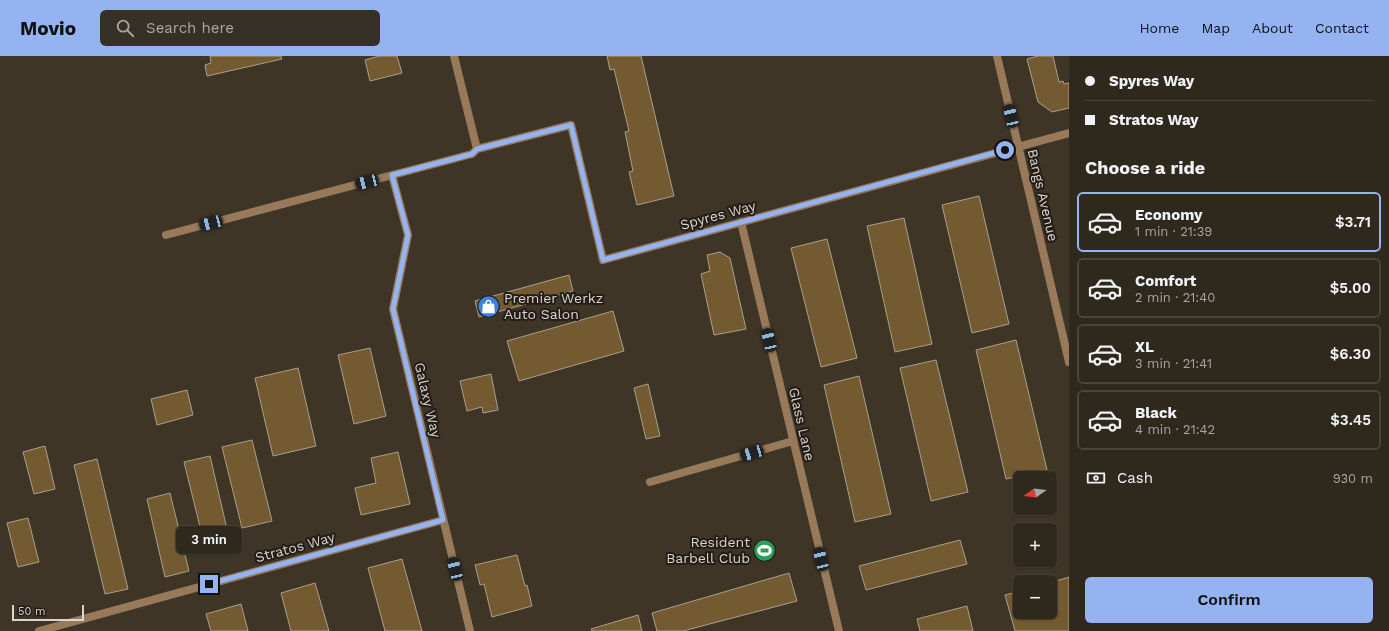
<!DOCTYPE html>
<meta charset="utf-8">
<style>
body{margin:0;font-family:"Work Sans",sans-serif;background:#373026;color:#f1f3f6;height:100vh;display:flex;flex-direction:column;font-size:15px;white-space:nowrap}
*{box-sizing:border-box;margin:0}
p{font-size:13px;color:#a7a6a4}
.icon{flex:none;width:22px;height:22px;fill:none;stroke:currentColor;stroke-width:2;stroke-linecap:round;stroke-linejoin:round}
.map{position:relative;flex:1;overflow:hidden}
.sheet{display:flex;flex-direction:column;background:#2f281d;width:320px}
.sheet>*{flex:none}
.hud{display:grid;align-content:center;height:88px;padding:0 16px;background:#2f281d}
.needle{width:26px;rotate:256deg}
.buttons{position:absolute;left:1013px;top:415px;display:grid;gap:8px}
.buttons a{display:grid;place-items:center;width:44px;height:44px;border-radius:6px;background:#2f281d;box-shadow:0 1px 3px #0004,0 0 0 1px #4a443b;font-size:20px}
.scale{position:absolute;left:12px;bottom:10px;width:72px;box-sizing:border-box;padding-left:4px;border:2px solid #dbd5cc;border-top:0;font-size:11px;line-height:14px;white-space:nowrap;color:#dbd5cc;-webkit-text-stroke:3px #221d17;paint-order:stroke}
.end{position:absolute;width:18px;height:18px;margin:-9px;border:5px solid #95b2f1;background:#111;box-shadow:0 0 0 2px #111}
.from{border-radius:50%}
.bubble{position:absolute;height:28px;border-radius:6px;background:#2f281d;box-shadow:0 1px 3px #0004,0 0 0 1px #4a443b;font-size:13px;font-weight:600;line-height:28px;text-align:center}
.car{position:absolute;width:12px;height:24px;margin:-12px -6px;border-radius:5px;box-shadow:0 0 3px 1px #0007;background:linear-gradient(#222 24%,#8ab4d8 0 40%,#222 0 76%,#8ab4d8 0 86%,#222 0)}
.hud b{display:flex;align-items:center;gap:14px;height:38px;font-size:15px}
.hud b+b{border-top:1px solid #4a443b}
.hud i{width:10px;height:10px;background:#f1f3f6}
ul{padding:0;list-style:none}
li{display:flex;align-items:center;gap:12px;height:60px;margin:0 8px 6px;padding:0 8px;border:2px solid #4a443b;border-radius:6px}
li div{flex:1}
li b{display:block;font-size:15px}
li em{font-style:normal;font-weight:600}
li.selected{border-color:#95b2f1}
li>.icon{width:36px;height:36px;stroke-width:1.5}
h2{padding:0 16px;font-size:18px;line-height:48px}
.pay{display:flex;align-items:center;gap:10px;height:44px;padding:0 16px;font-size:15px}
.pay p{margin-inline-start:auto}
.cta{display:flex;gap:8px;margin-top:auto;padding:8px 16px}
.cta a{flex:1;height:46px;border-radius:6px;background:#95b2f1;color:#111;font-size:16px;font-weight:600;line-height:46px;text-align:center}
header{display:flex;align-items:center;gap:24px;box-sizing:border-box;height:56px;padding:0 20px;background:#95b2f1;color:#111}
header strong{font-size:19px}
nav{display:flex;gap:22px;margin-inline-start:auto;font-size:14px}
.search{width:280px;height:36px;background:#373026;display:flex;align-items:center;gap:10px;box-sizing:border-box;padding:0 14px;border-radius:6px;color:#a7a6a4;font-size:15px}
main{display:flex;flex:1;min-height:0}
.map>svg:first-child{display:block}
.building{fill:#745a30;stroke:#aa9f8e}
.lines{fill:none;stroke-linecap:round;stroke-linejoin:round}
.street{stroke:#987a5b;stroke-width:8}
.route{stroke:#95b2f1;stroke-width:5}
.labels{text-anchor:middle;stroke-width:4;stroke-linejoin:round;paint-order:stroke}
.street-label{font-size:14px;fill:#dbd5cc;stroke:#221d17}
.poi-label{font-size:14px;fill:#dbd5cc;stroke:#221d17;text-anchor:start}
</style>
<header>
<strong>Movio</strong>
<div class="search"><svg class="icon" aria-label="search" viewBox="0 0 24 24"><circle cx="10" cy="10" r="6"/><path d="M15 15l6 6"/></svg>Search here</div>
<nav><a>Home</a><a>Map</a><a>About</a><a>Contact</a></nav>
</header>
<main>
<div class="map">
<svg width="1069" height="575" viewBox="0 0 1069 575">
<rect width="100%" height="100%" fill="#3f3527"/>
<path class="building" d="M210,0H281L282,3L207,20L205,9L211,7Z
M379,0H397L402,17L370,25L365,4Z
M607,0H641L674,140L637,149L629,116L633,115L625,76L629,75L614,13L610,14Z
M1038,0H1053L1059,26L1063,25L1064,28L1069,27V52L1052,56L1038,46L1027,3Z
M979,140L1009,268L972,277L942,149Z
M904,162L932,288L895,296L867,170Z
M827,183L857,302L821,311L791,192Z
M720,196L730,202L746,273L714,279L701,218L710,215L707,199Z
M569,219L573,235L479,261L475,245Z
M613,255L624,295L519,325L507,285Z
M1016,284L1047,414L1006,423L976,294Z
M370,292L386,360L354,368L338,299Z
M936,304L968,436L931,445L900,312Z
M298,312L316,390L273,400L255,322Z
M491,318L498,354L483,357L482,351L467,355L460,325Z
M859,320L891,458L855,466L824,329Z
M648,328L660,380L646,383L634,332Z
M187,334L193,359L157,369L151,343Z
M252,384L272,465L242,472L222,391Z
M45,390L55,433L34,438L23,396Z
M398,396L410,448L361,459L355,432L376,427L371,402Z
M210,400L227,473L202,479L184,406Z
M97,403L128,533L105,538L74,409Z
M170,437L189,515L165,521L147,443Z
M28,462L39,506L18,511L7,467Z
M960,484L967,508L866,534L859,510Z
M517,499L525,530L527,529L532,550L492,561L484,528L480,529L475,509Z
M402,503L422,575H385L368,512Z
M789,517L797,545L683,575H657L652,557Z
M1069,521V575H1015L1005,539L1020,535V556H1050V527Z
M315,527L329,575H291L281,537Z
M241,548L248,575H211L206,558Z
M967,550L973,575H920L917,563Z
M638,559L642,575H592L591,573Z"/>
<g class="lines">
<path class="street" d="M454,0L477,93
M997,0L1069,306
M477,93L571,69L603,204L1069,77
M392,119L408,179L393,253L470,575
M741,166L839,575
M166,179L472,98L477,93
M650,426L793,385
M39,575L443,464"/>
</g>
<g class="lines">
<path class="route" d="M209,528L443,464L393,253L408,179L392,119L472,98L477,93L571,69L603,204L1005,94"/>
</g>
<defs>
<symbol id="shop-disc" viewBox="-11 -11 22 22"><circle r="9.5" fill="#3f7fe0" stroke="#221d17"/><path d="M-5-2.5h2.3a2.7 3.5 0 0 1 5.4 0H5L5.5 6h-11ZM-1.5-2.5h3a1.5 2.3 0 0 0-3 0Z" fill="#fff"/></symbol>
<symbol id="stadium-disc" viewBox="-11 -11 22 22"><circle r="9.5" fill="#2e9e5b" stroke="#221d17"/><path d="M0-5a6.5 5 0 1 0 0 10a6.5 5 0 1 0 0-10ZM-3.5-1.8h7v3.6h-7Z" fill="#fff"/></symbol>
</defs>
<g fill-rule="evenodd">
<use href="#shop-disc" x="476" y="238" width="25" height="25"/>
<use href="#stadium-disc" x="752" y="482" width="25" height="25"/>
</g>
<g class="labels">
<g class="street-label">
<text transform="translate(1043 139) rotate(77)" y="5">Bangs Avenue</text>
<text transform="translate(718 159) rotate(-15)" y="5">Spyres Way</text>
<text transform="translate(428 344) rotate(77)" y="5">Galaxy Way</text>
<text transform="translate(802 368) rotate(77)" y="5">Glass Lane</text>
<text transform="translate(295 491) rotate(-15)" y="5">Stratos Way</text>
</g>
<g class="poi-label">
<text x="504" y="247">Premier Werkz<tspan x="504" dy="16">Auto Salon</tspan></text>
<text x="750" y="491" text-anchor="end">Resident<tspan x="750" dy="16">Barbell Club</tspan></text>
</g>
</g>
</svg>
<div class="buttons">
<a><svg class="needle" viewBox="-14 -14 28 28"><path d="M0-13l5 13h-10z" fill="#e53935"/><path d="M0 13l5-13h-10z" fill="#a7a6a4"/></svg></a>
<a>+</a>
<a>−</a>
</div>
<div class="scale">50 m</div>
<i class="end from" style="left:1005px;top:94px"></i>
<i class="end" style="left:209px;top:528px"></i>
<div class="bubble" style="left:176px;top:470px;width:66px">3 min</div>
<i class="car" style="left:1011px;top:60px;rotate:347deg"></i>
<i class="car" style="left:367px;top:126px;rotate:256deg"></i>
<i class="car" style="left:211px;top:167px;rotate:255deg"></i>
<i class="car" style="left:769px;top:284px;rotate:347deg"></i>
<i class="car" style="left:752px;top:397px;rotate:254deg"></i>
<i class="car" style="left:821px;top:503px;rotate:346deg"></i>
<i class="car" style="left:455px;top:513px;rotate:346deg"></i>
</div>
<section class="sheet">
<div class="hud">
<b><i class="from"></i>Spyres Way</b>
<b><i></i>Stratos Way</b>
</div>
<h2>Choose a ride</h2>
<ul>
<li class="selected"><svg class="icon" aria-label="car" viewBox="0 0 24 24"><path d="M5 17H2v-5l4-1 3-4h7l3 4 3 1v5h-3M9 17h6M6 11h13"/><circle cx="7" cy="17" r="2"/><circle cx="17" cy="17" r="2"/></svg><div><b>Economy</b><p>1 min · 21:39</p></div><em>$3.71</em></li>
<li><svg class="icon" aria-label="car" viewBox="0 0 24 24"><path d="M5 17H2v-5l4-1 3-4h7l3 4 3 1v5h-3M9 17h6M6 11h13"/><circle cx="7" cy="17" r="2"/><circle cx="17" cy="17" r="2"/></svg><div><b>Comfort</b><p>2 min · 21:40</p></div><em>$5.00</em></li>
<li><svg class="icon" aria-label="car" viewBox="0 0 24 24"><path d="M5 17H2v-5l4-1 3-4h7l3 4 3 1v5h-3M9 17h6M6 11h13"/><circle cx="7" cy="17" r="2"/><circle cx="17" cy="17" r="2"/></svg><div><b>XL</b><p>3 min · 21:41</p></div><em>$6.30</em></li>
<li><svg class="icon" aria-label="car" viewBox="0 0 24 24"><path d="M5 17H2v-5l4-1 3-4h7l3 4 3 1v5h-3M9 17h6M6 11h13"/><circle cx="7" cy="17" r="2"/><circle cx="17" cy="17" r="2"/></svg><div><b>Black</b><p>4 min · 21:42</p></div><em>$3.45</em></li>
</ul>
<div class="pay"><svg class="icon" aria-label="cash" viewBox="0 0 24 24"><path d="M3 7h18v10H3z"/><circle cx="12" cy="12" r="2"/></svg>Cash<p>930 m</p></div>
<div class="cta"><a>Confirm</a></div>
</section>
</main>
